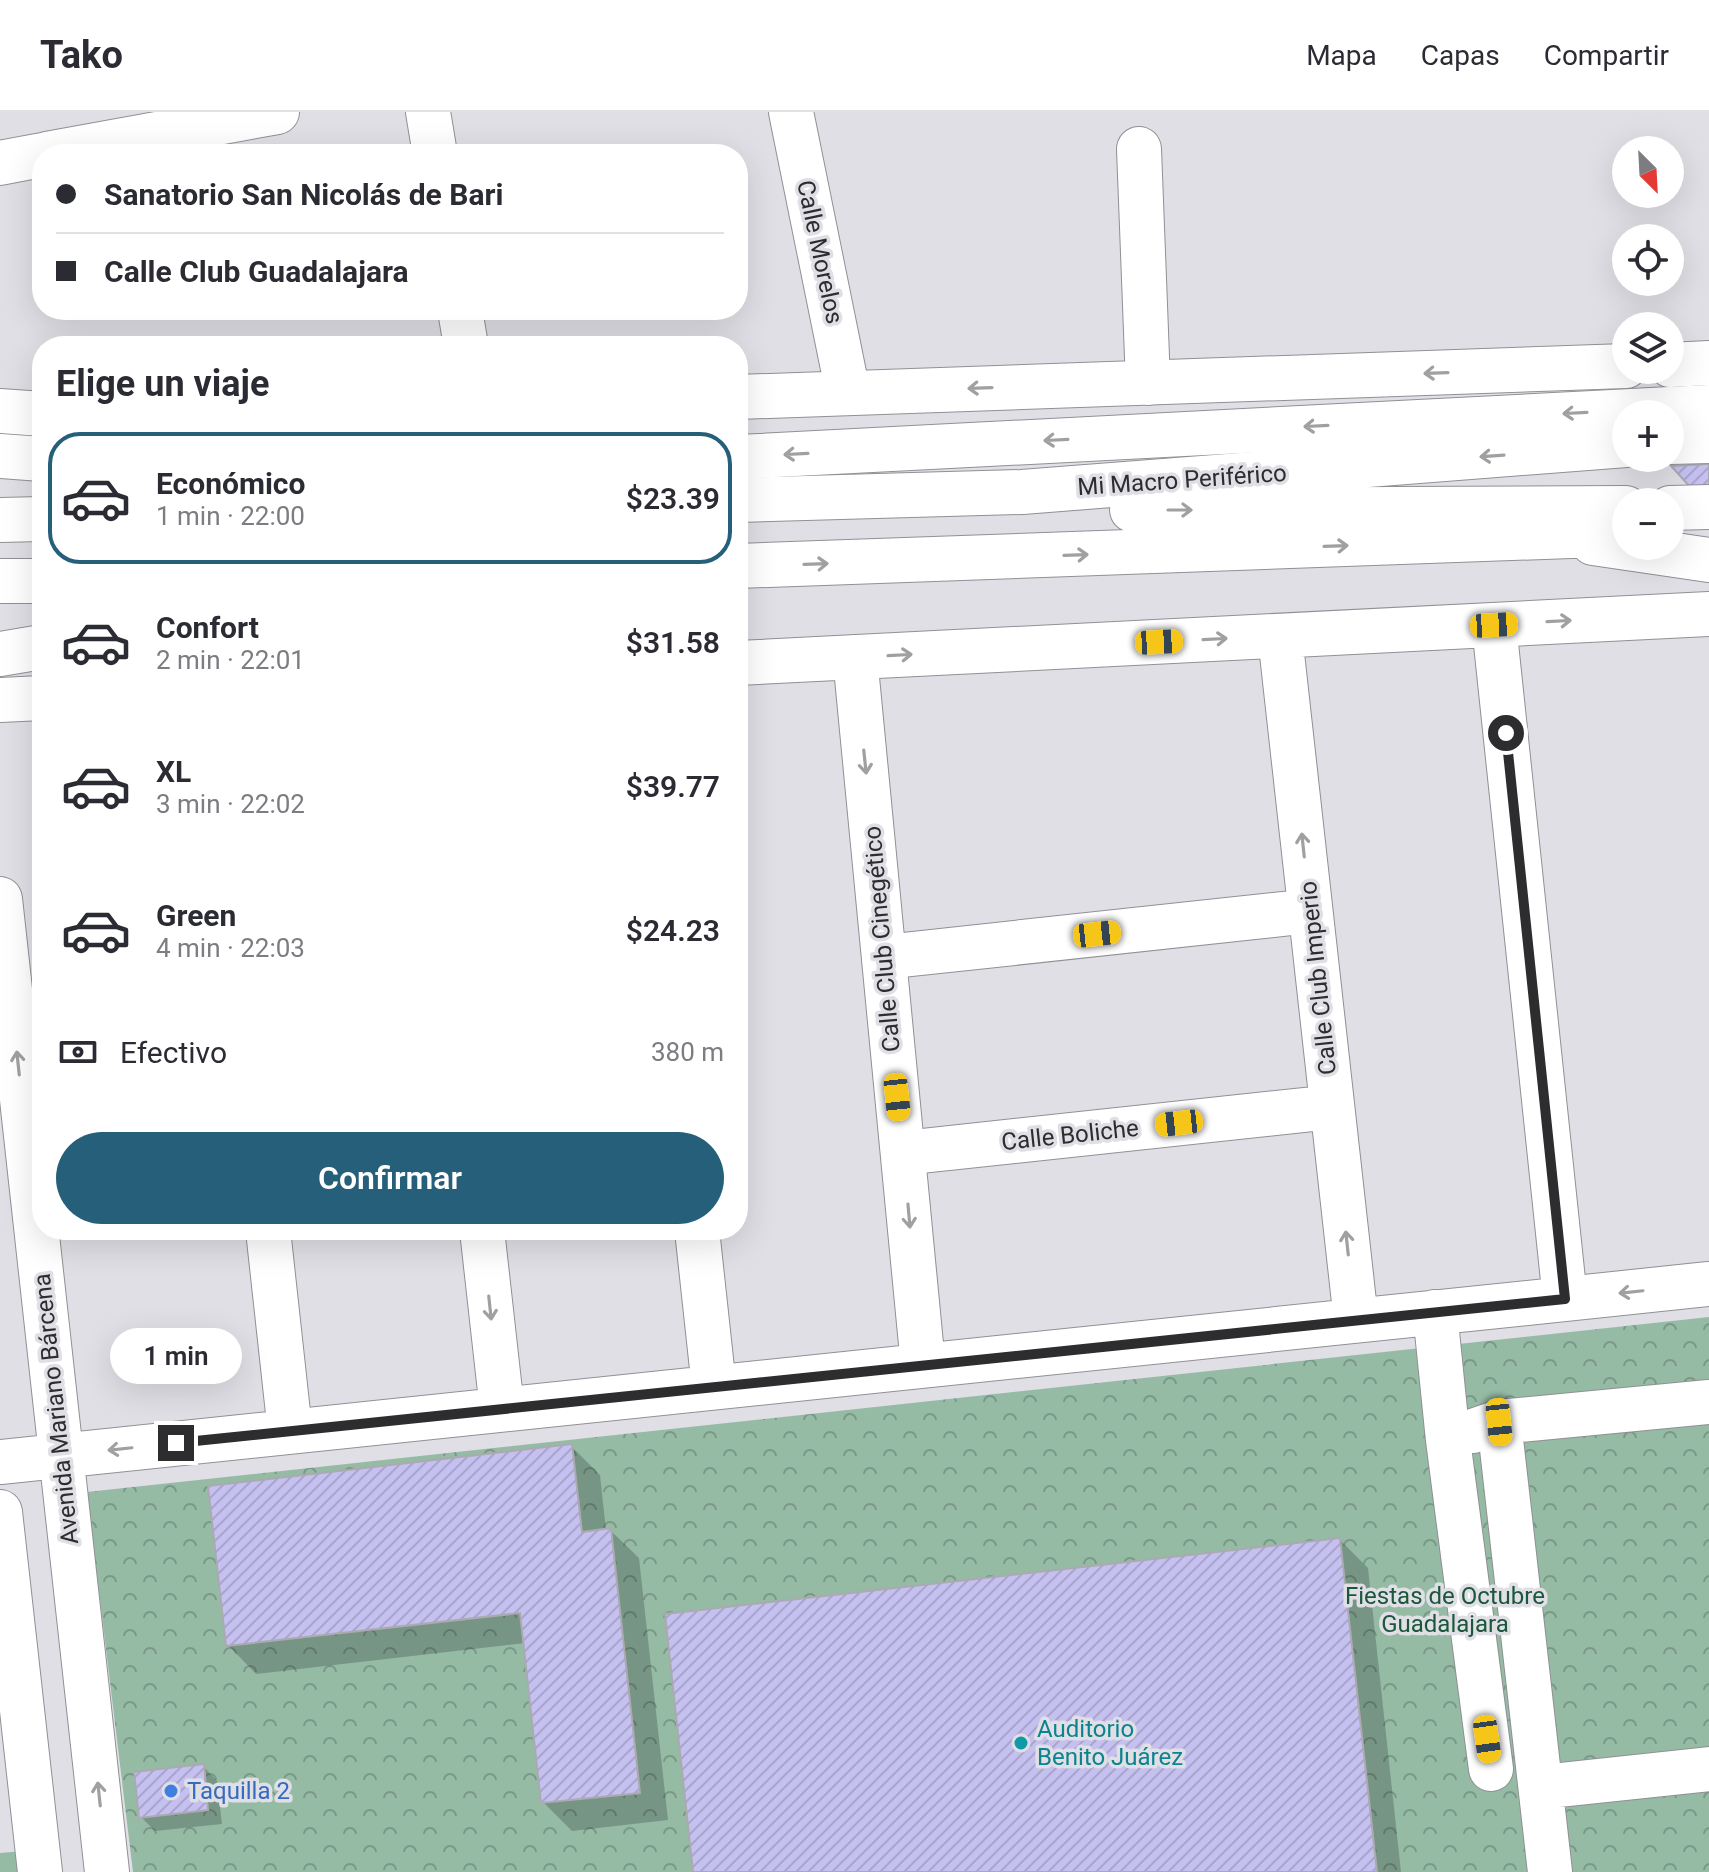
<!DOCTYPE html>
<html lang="es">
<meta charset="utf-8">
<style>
body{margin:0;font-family:Roboto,sans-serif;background:#f2f2f3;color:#2b2b33;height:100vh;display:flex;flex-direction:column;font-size:30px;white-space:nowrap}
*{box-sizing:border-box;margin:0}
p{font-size:26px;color:#7c7c81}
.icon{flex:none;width:44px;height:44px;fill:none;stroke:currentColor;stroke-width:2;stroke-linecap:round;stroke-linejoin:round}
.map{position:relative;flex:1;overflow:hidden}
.drawer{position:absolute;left:32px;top:224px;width:716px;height:904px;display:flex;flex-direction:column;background:#fff;border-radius:32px;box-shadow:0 8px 32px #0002}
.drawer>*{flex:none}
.hud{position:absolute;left:32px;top:32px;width:716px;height:176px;border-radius:32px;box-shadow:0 8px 32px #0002;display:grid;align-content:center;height:176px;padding:0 24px;background:#fff}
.needle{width:52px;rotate:156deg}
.tools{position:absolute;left:1612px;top:24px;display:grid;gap:16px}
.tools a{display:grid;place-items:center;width:72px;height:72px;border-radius:50%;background:#fff;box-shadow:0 8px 32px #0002;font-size:40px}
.end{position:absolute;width:36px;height:36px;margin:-18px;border:10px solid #2d2d2f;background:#fff;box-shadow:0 0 0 4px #fff}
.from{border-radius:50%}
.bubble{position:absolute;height:56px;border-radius:28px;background:#fff;box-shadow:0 8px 32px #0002;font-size:26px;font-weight:600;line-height:56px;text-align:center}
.car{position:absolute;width:24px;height:48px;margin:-24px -12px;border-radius:10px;box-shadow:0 0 6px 2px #0007;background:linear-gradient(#f5c518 24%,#345 0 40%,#f5c518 0 76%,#345 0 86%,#f5c518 0)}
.hud b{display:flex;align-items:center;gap:28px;height:76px;font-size:30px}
.hud b+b{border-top:2px solid #e1e1e2}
.hud i{width:20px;height:20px;background:#2b2b33}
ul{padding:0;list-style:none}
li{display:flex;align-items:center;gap:24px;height:132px;margin:0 16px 12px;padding:0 8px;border:4px solid transparent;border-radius:32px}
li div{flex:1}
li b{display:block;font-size:30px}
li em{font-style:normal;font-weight:600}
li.current{border-color:#265f79}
li>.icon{width:72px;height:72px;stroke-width:1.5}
h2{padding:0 24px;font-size:36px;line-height:96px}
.pay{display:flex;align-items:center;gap:20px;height:88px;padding:0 24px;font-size:30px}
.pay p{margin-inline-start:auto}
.action{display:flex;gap:16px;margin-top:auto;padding:16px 24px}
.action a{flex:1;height:92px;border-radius:48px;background:#265f79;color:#fff;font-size:32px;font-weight:600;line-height:92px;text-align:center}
header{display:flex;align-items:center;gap:48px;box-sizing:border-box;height:112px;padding:0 40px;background:#fff;border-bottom:2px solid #e1e1e2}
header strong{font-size:38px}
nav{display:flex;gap:44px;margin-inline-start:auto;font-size:28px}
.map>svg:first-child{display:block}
.park{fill:url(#park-crowns)}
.shadow{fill:#0003}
.building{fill:url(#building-hatch);stroke:#abaab0;stroke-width:2}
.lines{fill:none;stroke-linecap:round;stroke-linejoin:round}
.minor-casing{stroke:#909095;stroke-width:46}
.highway-casing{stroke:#909095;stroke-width:46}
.minor{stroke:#fff;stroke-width:44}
.highway{stroke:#fff;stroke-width:44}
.oneway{stroke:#a0a0a1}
.route{stroke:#2d2d2f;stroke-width:10}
.culture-dot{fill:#0f9aa8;stroke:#dfdfe5;stroke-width:3}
.shop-dot{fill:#3f7fe0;stroke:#dfdfe5;stroke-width:3}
.labels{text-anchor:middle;stroke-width:7;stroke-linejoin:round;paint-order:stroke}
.street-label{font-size:24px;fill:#2d2d2f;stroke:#dfdfe5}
.park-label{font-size:24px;fill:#1b573b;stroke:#dfdfe5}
.culture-label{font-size:24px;fill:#0d838f;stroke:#dfdfe5;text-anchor:start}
.shop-label{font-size:24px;fill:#366cbe;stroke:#dfdfe5;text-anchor:start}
</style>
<header>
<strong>Tako</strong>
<nav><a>Mapa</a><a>Capas</a><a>Compartir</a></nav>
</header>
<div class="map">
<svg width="1709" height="1760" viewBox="0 0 1709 1760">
<defs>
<pattern id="park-crowns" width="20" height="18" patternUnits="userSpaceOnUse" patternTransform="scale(2)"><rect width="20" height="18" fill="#95bba5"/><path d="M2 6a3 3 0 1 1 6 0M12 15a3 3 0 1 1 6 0" fill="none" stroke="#7a9887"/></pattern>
<pattern id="building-hatch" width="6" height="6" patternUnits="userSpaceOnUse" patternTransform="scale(2)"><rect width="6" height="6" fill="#c4c0f0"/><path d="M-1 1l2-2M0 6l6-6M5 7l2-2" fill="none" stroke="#a9a5ce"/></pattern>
</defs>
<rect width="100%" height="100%" fill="#dfdfe5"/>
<path class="park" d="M1709,1205V1760H133L87,1380Z
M23,1739L24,1760H0V1741Z"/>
<path class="shadow" d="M571,1334L600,1363L606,1418H610L639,1446L668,1708L572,1719L543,1690L525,1531L256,1562L228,1533Z
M1340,1428L1368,1456L1401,1760H695Z
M203,1654L217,1669L222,1712L155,1719L141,1705Z"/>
<path class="building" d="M1709,352V385L1700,386L1671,354Z
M572,1332L582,1420L611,1416L640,1681L541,1691L520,1501L226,1534L208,1374Z
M1340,1426L1377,1760H693L665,1502Z
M204,1652L208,1698L139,1706L134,1660Z"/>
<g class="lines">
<defs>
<path id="minor" d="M428,0L435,42
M791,0L848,281
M1139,37L1148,271
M47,42L277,0
M0,51L42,43
M460,198L466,234
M1670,253L1709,251
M738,285L1626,254
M0,299L42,302
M1670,330L1709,329
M738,388L1022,380L1626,333
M1670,396L1709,395
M1132,398L1626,396
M0,408L42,407
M1494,513L1565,1187
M1280,524L1356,1208
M855,545L923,1253
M738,551L1709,502
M0,588L42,586
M0,787L107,1760
M884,845L1310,799
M903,1041L1332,995
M268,1118L290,1319
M482,1118L502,1297
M697,1118L714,1275
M1435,1200L1448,1328L1491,1657
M1499,1310L1550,1760
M1473,1319L1499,1310L1709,1290
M0,1350L1709,1172
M0,1400L40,1760
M1541,1675L1709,1657"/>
<path id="highway" d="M0,344L42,347
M738,345L1709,295
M1593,431L1709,448
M738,454L1626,422
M0,469H42
M0,542L42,535"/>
</defs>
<use href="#minor" class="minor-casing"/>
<use href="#highway" class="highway-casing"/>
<use href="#minor" class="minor"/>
<use href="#highway" class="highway"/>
</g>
<defs><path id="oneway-shaft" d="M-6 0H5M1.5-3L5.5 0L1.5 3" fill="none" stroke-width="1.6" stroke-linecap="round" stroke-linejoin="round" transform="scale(2)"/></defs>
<g class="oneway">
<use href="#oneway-shaft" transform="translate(1436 261) rotate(178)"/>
<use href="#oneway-shaft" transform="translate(980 276) rotate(178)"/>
<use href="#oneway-shaft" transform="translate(1575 301) rotate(177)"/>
<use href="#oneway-shaft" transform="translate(1316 314) rotate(177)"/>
<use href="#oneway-shaft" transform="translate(1056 328) rotate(177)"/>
<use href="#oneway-shaft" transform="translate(796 342) rotate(177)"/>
<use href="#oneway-shaft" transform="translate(1492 344) rotate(176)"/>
<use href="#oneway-shaft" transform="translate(1180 398)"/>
<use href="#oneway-shaft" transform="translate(1336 434) rotate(-2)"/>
<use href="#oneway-shaft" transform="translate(1076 443) rotate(-2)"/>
<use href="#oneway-shaft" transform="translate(816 452) rotate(-2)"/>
<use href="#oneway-shaft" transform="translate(1559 509) rotate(-3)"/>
<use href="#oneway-shaft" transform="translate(1215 527) rotate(-3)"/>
<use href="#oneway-shaft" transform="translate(900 543) rotate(-3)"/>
<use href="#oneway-shaft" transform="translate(865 650) rotate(84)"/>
<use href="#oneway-shaft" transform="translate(1303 733) rotate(-96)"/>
<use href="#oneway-shaft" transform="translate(18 951) rotate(-96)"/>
<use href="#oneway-shaft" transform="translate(909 1104) rotate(85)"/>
<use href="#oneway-shaft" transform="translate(1347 1131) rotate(-96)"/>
<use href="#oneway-shaft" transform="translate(1631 1180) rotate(174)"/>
<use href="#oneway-shaft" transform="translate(490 1196) rotate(84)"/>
<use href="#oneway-shaft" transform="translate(120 1337) rotate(174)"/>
<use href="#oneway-shaft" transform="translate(99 1682) rotate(-96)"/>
</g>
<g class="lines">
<path class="route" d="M176,1331L1565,1187L1506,621"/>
</g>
<circle class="culture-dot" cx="1021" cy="1631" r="8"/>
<circle class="shop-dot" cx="171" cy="1679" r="8"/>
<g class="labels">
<g class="street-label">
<text transform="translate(820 140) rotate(78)" y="8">Calle Morelos</text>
<text transform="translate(1182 368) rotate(-4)" y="8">Mi Macro Periférico</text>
<text transform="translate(882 827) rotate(-95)" y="8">Calle Club Cinegético</text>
<text transform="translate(1318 866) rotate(-96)" y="8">Calle Club Imperio</text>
<text transform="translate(1070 1023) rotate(-6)" y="8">Calle Boliche</text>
<text transform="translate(56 1297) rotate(-96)" y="8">Avenida Mariano Bárcena</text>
</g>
<g class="park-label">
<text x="1445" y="1492">Fiestas de Octubre<tspan x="1445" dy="28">Guadalajara</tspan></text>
</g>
<g class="culture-label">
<text x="1037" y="1625">Auditorio<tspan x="1037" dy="28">Benito Juárez</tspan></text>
</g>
<g class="shop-label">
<text x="187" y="1687">Taquilla 2</text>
</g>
</g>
</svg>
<div class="tools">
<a><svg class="needle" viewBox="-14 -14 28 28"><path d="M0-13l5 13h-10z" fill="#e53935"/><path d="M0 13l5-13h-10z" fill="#7c7c81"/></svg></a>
<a><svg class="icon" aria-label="locate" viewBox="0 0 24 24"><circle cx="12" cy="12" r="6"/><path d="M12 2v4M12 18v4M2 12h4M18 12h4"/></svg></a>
<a><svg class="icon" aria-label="layers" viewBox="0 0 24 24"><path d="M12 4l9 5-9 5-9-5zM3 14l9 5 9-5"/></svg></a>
<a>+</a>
<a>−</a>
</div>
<i class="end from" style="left:1506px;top:621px"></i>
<i class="end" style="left:176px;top:1331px"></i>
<div class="bubble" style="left:110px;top:1216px;width:132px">1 min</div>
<i class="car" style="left:1494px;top:513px;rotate:87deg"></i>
<i class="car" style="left:1159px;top:530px;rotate:87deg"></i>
<i class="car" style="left:1097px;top:822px;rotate:84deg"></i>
<i class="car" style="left:897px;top:985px;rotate:174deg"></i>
<i class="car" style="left:1179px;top:1011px;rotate:264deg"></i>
<i class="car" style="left:1499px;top:1310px;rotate:174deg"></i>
<i class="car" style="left:1487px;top:1627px;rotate:172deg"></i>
<div class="hud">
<b><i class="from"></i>Sanatorio San Nicolás de Bari</b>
<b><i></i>Calle Club Guadalajara</b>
</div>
<section class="drawer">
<h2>Elige un viaje</h2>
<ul>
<li class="current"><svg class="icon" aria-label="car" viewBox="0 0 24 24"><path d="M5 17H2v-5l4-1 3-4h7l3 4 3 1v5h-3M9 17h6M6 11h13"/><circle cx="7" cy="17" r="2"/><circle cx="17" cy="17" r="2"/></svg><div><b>Económico</b><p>1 min · 22:00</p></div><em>$23.39</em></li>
<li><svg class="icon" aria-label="car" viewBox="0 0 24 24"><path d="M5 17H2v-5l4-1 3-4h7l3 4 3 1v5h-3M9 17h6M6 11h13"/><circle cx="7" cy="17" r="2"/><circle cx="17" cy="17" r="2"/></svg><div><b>Confort</b><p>2 min · 22:01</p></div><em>$31.58</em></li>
<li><svg class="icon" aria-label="car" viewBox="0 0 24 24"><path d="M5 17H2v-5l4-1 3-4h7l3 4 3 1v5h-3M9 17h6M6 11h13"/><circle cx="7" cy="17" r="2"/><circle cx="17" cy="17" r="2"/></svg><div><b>XL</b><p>3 min · 22:02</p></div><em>$39.77</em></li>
<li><svg class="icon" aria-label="car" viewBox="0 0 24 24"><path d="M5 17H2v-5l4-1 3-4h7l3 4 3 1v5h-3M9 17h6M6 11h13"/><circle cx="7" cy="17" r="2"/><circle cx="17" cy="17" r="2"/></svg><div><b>Green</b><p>4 min · 22:03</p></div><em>$24.23</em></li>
</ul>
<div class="pay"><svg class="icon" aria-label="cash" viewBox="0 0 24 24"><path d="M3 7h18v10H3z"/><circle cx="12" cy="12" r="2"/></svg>Efectivo<p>380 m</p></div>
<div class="action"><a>Confirmar</a></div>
</section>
</div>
